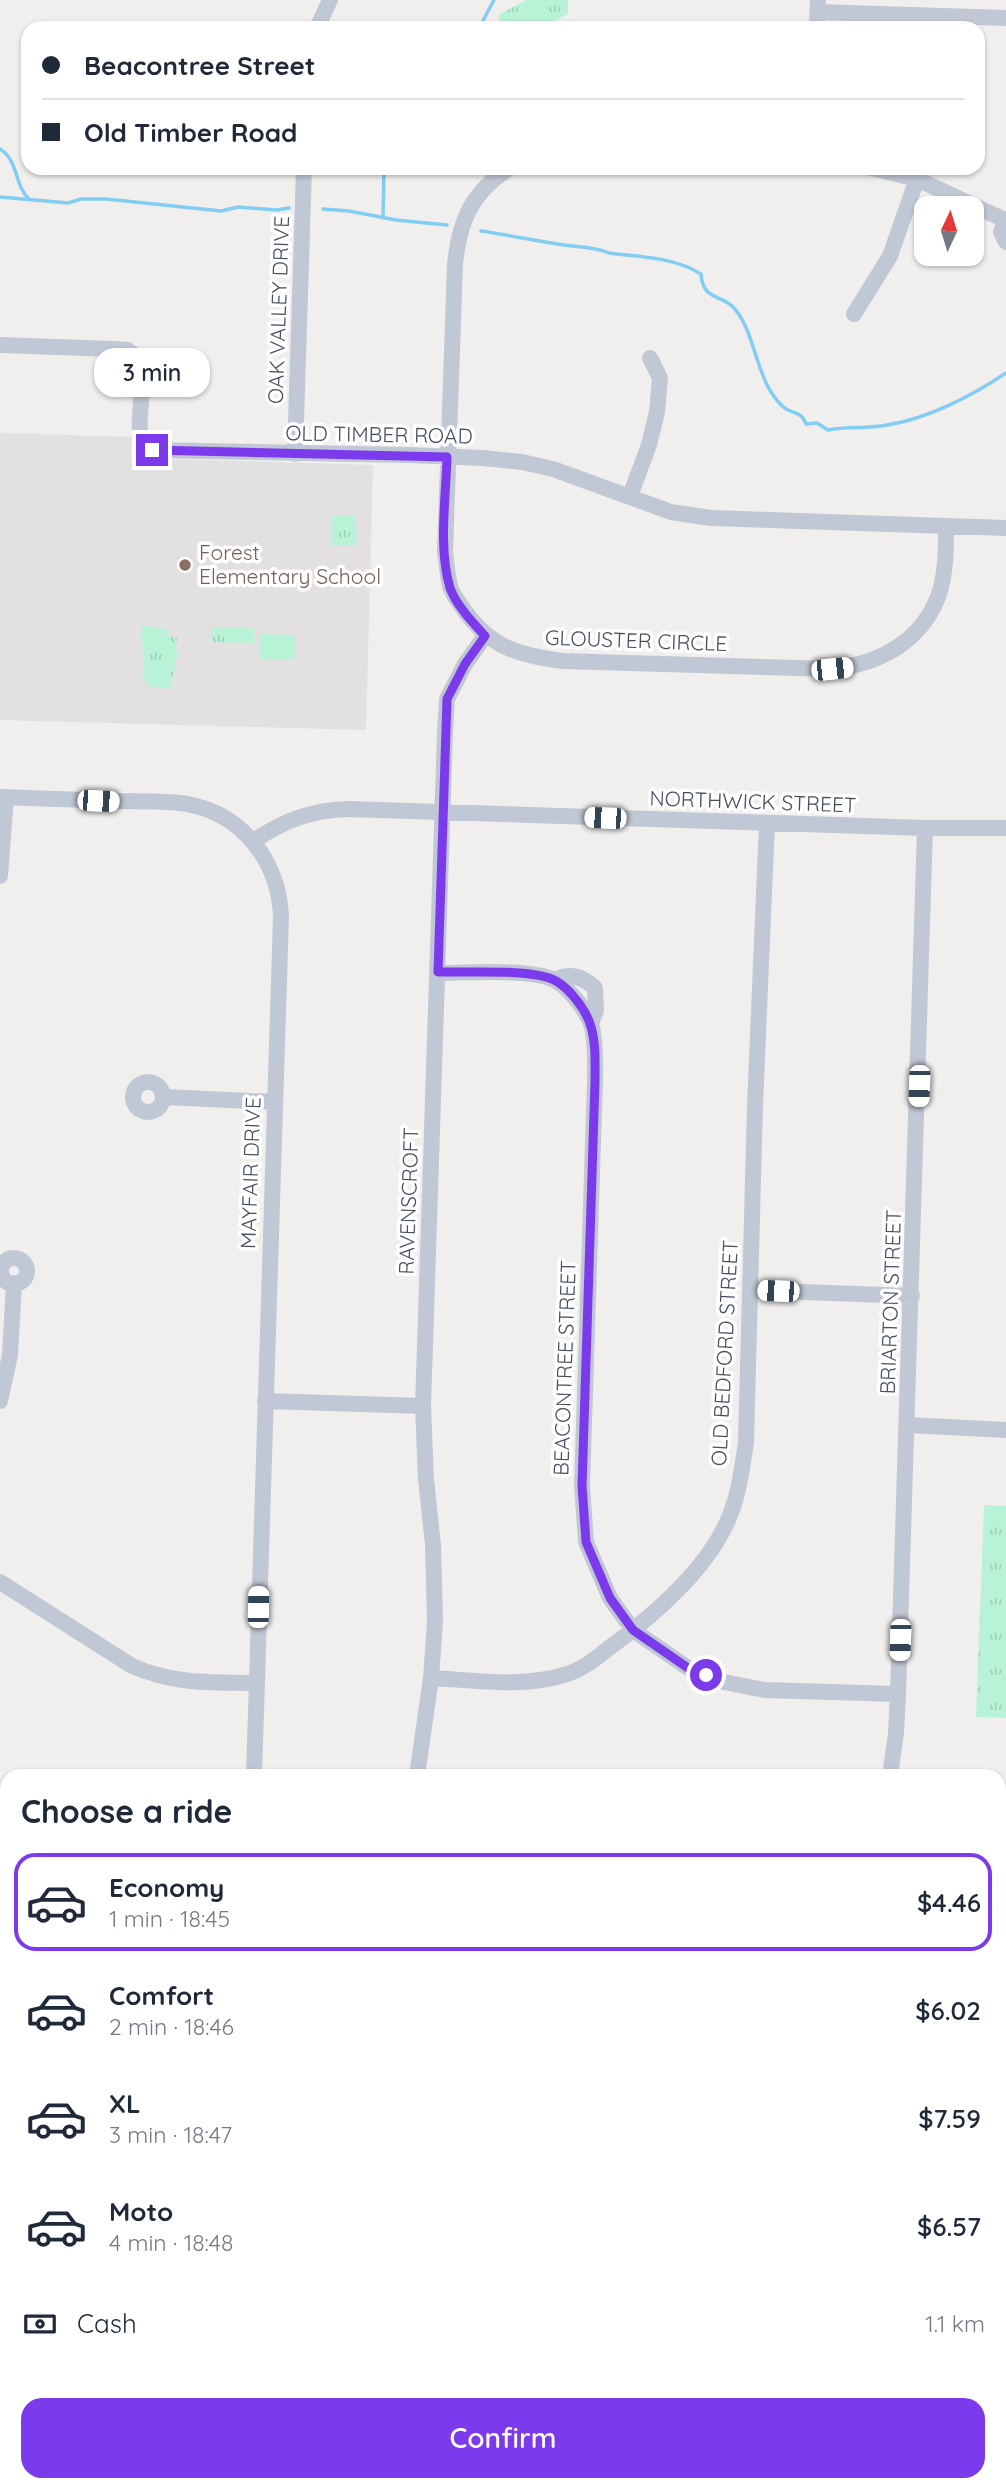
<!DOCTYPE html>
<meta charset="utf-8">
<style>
body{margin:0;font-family:Quicksand,sans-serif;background:#f6f6f7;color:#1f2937;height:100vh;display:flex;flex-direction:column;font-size:26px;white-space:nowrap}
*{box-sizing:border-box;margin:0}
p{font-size:23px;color:#747a83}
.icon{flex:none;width:38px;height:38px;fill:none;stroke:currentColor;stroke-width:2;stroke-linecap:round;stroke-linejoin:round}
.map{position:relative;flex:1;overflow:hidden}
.panel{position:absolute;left:0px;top:1769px;width:1006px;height:723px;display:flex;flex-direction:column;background:#fff;border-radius:21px 21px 0 0;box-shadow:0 2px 5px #0004}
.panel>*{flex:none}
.hud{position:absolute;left:21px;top:21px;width:964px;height:154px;border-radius:21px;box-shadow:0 2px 5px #0004;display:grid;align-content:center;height:154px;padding:0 21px;background:#fff}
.needle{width:46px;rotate:4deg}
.buttons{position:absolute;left:914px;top:196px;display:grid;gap:14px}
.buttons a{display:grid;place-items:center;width:70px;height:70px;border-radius:14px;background:#fff;box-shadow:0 2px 5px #0004;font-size:35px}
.end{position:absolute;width:32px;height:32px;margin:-16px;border:9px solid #7c3aed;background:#fff;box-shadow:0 0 0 4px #fff}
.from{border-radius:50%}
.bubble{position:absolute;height:49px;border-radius:21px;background:#fff;box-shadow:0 2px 5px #0004;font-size:23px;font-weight:600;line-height:49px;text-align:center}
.car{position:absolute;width:21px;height:42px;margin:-21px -10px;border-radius:9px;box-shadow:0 0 5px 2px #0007;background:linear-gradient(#fff 24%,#345 0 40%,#fff 0 76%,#345 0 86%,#fff 0)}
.hud b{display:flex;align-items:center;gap:24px;height:66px;font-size:26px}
.hud b+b{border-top:2px solid #e0e1e3}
.hud i{width:18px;height:18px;background:#1f2937}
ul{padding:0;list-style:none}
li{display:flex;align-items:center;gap:21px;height:98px;margin:0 14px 10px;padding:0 7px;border:4px solid transparent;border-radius:21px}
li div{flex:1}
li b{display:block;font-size:26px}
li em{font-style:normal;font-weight:600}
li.current{border-color:#7c3aed}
li>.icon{width:63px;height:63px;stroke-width:1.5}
h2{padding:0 21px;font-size:32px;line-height:84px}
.pay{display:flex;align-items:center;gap:18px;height:77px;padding:0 21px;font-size:26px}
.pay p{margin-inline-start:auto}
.cta{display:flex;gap:14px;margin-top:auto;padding:14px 21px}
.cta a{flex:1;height:80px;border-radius:21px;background:#7c3aed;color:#fff;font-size:28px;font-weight:600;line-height:80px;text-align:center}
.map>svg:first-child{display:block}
.education{fill:#e2e0e0}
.grass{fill:url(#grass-tufts)}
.forest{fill:url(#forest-crowns)}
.garden{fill:#b9f3d7}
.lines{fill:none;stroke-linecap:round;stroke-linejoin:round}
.stream{stroke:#82cdf3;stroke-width:3.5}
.minor{stroke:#c1c8d5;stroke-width:16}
.route{stroke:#7c3aed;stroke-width:9}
.education-dot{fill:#8d6e63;stroke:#fff;stroke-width:2.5}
.labels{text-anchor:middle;stroke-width:7;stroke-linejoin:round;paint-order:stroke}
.street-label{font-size:21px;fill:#454f5d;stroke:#fff}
.education-label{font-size:21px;fill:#785e54;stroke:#fff;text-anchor:start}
</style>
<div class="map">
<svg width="1006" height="2491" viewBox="0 0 1006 2491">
<defs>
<pattern id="grass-tufts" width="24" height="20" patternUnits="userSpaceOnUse" patternTransform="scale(1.75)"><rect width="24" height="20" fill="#b9f3d7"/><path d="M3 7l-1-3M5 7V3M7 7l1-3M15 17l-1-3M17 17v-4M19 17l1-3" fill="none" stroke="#a0d2bb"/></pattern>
<pattern id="forest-crowns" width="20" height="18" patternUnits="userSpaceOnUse" patternTransform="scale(1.75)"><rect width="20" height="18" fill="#b9f3d7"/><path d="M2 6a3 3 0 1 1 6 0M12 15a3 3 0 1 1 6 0" fill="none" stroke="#a0d2bb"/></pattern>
</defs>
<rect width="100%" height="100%" fill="#f1efee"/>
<path class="education" d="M0,433L132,437L131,458L373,465L366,730L0,720Z"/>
<path class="grass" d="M526,0H568V14L541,28H498L500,14Z
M332,516H356L355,546H332Z
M141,625L169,630L168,636L177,638L175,651L178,652L170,689L149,686L142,675L144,667Z
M211,627L253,628V643L211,642Z
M984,1505L1006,1506V1718L976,1717Z"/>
<path class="forest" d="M581,2485H738V2491H581Z"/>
<path class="garden" d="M259,634L295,635L294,660L259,659Z"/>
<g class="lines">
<path class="stream" d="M479,28L494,0
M0,149C19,161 14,185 29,199
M0,197L68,203L81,199H106L221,211L238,207L277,210L289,208
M323,209L349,211L396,220L447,225
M383,218L384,168
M481,231C509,235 536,241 564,245C579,247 595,247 609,253C640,257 674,257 701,274C703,301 721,294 733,307C753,328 755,367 771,392C775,398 780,405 786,409C795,414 802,412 806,424L817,423L828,430C848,426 867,429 887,425C927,419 972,396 1006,373
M0,1799L7,1803
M590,2485L592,2491"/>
<path class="minor" d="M818,12L1006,18
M317,28L330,0
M817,28L818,0
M510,168C472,191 459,221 455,265L445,552C447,563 447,578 451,589C453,595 459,602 462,607C489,647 517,655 562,661L832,669C878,664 920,643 938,597C946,575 946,550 946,527
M871,168L917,179L1005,220
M1006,219L1001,232L1006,242
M854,314L890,256L917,179
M0,345L113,349L128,350L137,357C150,378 133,421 143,447L152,450L408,455L483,458L522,462L553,469L671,512L711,518L1006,528
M295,454L304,168
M630,496L649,445L657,412L660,378L650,358
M0,797C37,798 75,800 112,801C137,802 162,800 187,804C243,814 279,862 281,917L254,1776
M254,841C284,820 312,810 349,809L925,828H1006
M0,876L6,797
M438,973C465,973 535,968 556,981C570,989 587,1011 592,1027C596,1044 595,1063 595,1081L582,1486L586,1542L610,1598L633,1630L688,1668L724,1682L764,1690L898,1694
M555,980C571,972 583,977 595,988L596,1010L591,1024
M133 1097a15 15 0 1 1 30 0a15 15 0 1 1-30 0Z
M164,1097L275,1102
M1 1271a13 13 0 1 1 26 0a13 13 0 1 1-26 0Z
M751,1290L912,1296
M0,1401L10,1355L14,1283
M265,1401L423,1406
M908,1425L1006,1430
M0,1582L132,1666C177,1685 209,1682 256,1683
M431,1678C474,1680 522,1688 564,1675C582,1670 595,1659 609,1648C653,1616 706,1571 728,1520C739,1495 742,1469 746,1442L755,1105L767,823
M417,1776L431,1678L435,1621L433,1545L426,1479L423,1406L445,733L447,699L465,664L485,636
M890,1776L896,1733L898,1694L925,828
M0,2005H7
M999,2036H1006
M999,2223L1006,2213
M0,2421L7,2417
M812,2485L813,2491
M502,2491V2485
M950,2491L955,2485"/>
</g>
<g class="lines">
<path class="route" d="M152,450L447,457C446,498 438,547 450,588C456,605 473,623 485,636L465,664L447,699L438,972C465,973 535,968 556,981C570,989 587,1011 591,1027C596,1044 595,1063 595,1081L582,1486L586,1542L610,1598L633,1630L688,1668L706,1675"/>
</g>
<circle class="education-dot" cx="185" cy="565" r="7"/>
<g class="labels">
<g class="street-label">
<text transform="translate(279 310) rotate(-88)" y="7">OAK VALLEY DRIVE</text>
<text transform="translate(379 435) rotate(1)" y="7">OLD TIMBER ROAD</text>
<text transform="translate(636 641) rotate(2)" y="7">GLOUSTER CIRCLE</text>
<text transform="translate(753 802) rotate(2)" y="7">NORTHWICK STREET</text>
<text transform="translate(251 1173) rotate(-88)" y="7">MAYFAIR DRIVE</text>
<text transform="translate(409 1201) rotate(-88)" y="7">RAVENSCROFT</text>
<text transform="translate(891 1302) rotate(-88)" y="7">BRIARTON STREET</text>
<text transform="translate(725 1353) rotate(-87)" y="7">OLD BEDFORD STREET</text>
<text transform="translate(565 1368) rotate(-88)" y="7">BEACONTREE STREET</text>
</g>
<g class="education-label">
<text x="199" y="560">Forest<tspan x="199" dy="24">Elementary School</tspan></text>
</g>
</g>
</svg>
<div class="buttons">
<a><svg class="needle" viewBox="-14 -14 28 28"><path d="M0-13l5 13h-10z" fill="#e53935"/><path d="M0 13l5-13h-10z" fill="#747a83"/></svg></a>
</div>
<i class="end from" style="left:706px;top:1675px"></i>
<i class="end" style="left:152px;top:450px"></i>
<div class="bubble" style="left:94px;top:348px;width:116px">3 min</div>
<i class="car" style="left:832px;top:669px;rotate:84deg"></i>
<i class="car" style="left:98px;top:801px;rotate:92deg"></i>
<i class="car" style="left:605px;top:818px;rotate:272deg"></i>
<i class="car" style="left:919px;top:1086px;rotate:182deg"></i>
<i class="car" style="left:778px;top:1291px;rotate:272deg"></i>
<i class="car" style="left:258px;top:1607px;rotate:1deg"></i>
<i class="car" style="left:900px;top:1640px;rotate:182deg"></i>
<div class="hud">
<b><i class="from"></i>Beacontree Street</b>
<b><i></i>Old Timber Road</b>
</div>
<section class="panel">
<h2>Choose a ride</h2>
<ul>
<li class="current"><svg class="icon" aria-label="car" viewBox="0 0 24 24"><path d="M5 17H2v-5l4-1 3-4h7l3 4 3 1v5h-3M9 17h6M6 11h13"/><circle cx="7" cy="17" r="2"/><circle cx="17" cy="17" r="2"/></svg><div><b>Economy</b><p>1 min · 18:45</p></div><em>$4.46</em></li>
<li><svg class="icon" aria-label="car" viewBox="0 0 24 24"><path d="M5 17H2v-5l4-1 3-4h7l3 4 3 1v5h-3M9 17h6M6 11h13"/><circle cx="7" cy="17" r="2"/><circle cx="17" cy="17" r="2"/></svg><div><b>Comfort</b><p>2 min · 18:46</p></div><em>$6.02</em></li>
<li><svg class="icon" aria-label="car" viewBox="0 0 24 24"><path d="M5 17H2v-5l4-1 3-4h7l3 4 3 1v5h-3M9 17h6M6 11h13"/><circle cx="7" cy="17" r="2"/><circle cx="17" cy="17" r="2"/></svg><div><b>XL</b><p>3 min · 18:47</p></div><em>$7.59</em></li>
<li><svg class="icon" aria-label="car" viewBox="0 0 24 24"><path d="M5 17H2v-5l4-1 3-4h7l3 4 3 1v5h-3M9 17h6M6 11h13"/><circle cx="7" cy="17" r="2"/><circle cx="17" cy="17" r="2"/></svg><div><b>Moto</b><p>4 min · 18:48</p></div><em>$6.57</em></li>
</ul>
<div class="pay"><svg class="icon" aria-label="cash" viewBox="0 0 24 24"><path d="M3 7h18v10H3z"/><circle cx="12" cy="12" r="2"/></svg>Cash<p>1.1 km</p></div>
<div class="cta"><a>Confirm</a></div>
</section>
</div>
